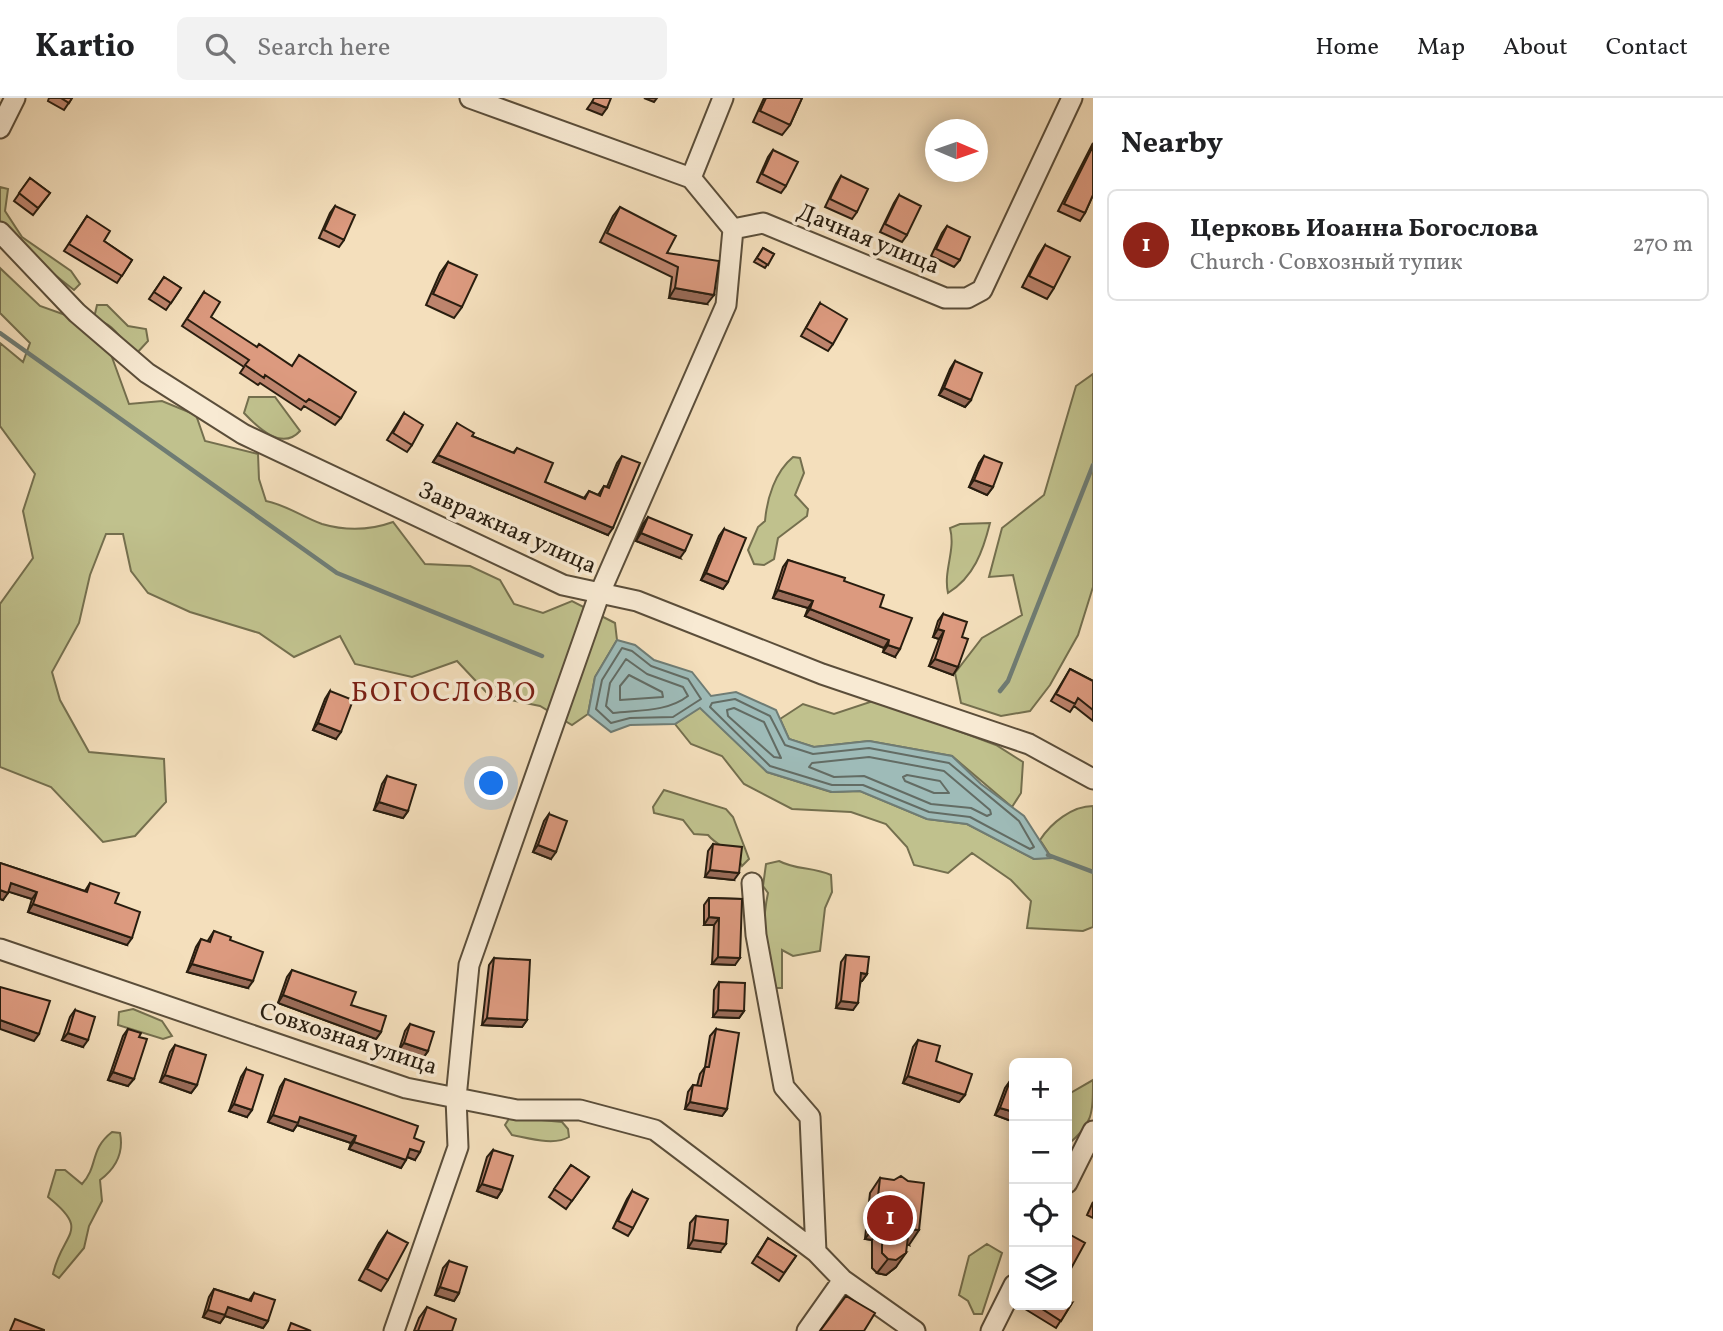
<!DOCTYPE html>
<html lang="en">
<head>
<meta charset="utf-8">
<style>
  :root { --surface:#fff; --page:#f2f2f2; --text:#202124; --muted:#757577; --line:#e0e0e0; --accent:#8f2418 }
  body { margin:0; font-family:Vollkorn,serif; background:var(--page); color:var(--text) }
  .controls { position:absolute; right:21px; bottom:21px; display:grid; overflow:hidden; border-radius:10px; box-shadow:0 4px 18px #0003 }
  .controls button { width:63px; height:63px; display:grid; place-items:center; padding:0; border:0; border-bottom:2px solid var(--line); background:var(--surface); color:var(--text); font:35px sans-serif }
  .compass { position:absolute; left:925px; top:21px; width:63px; height:63px; border-radius:50%; background:var(--surface); box-shadow:0 4px 18px #0003; rotate:92deg }
  .you { position:absolute; left:492px; top:686px; width:24px; height:24px; margin:-18px; border:5px solid #fff; border-radius:50%; background:#1a73e8; box-shadow:0 0 0 10px #1a73e833 }
  .badge { display:grid; place-items:center; width:46px; height:46px; border-radius:50%; background:var(--accent); color:#fff; font-size:23px; font-weight:700 }
  .pin { position:absolute; translate:-50% -50%; border:4px solid #fff; box-shadow:0 2px 7px #0006 }
  .list { margin:0; padding:0; list-style:none }
  h2 { display:flex; justify-content:space-between; align-items:center; height:91px; margin:0; padding:0 28px; font-size:30px }
  h2 small { font-size:23px; font-weight:400; color:var(--muted) }
  .list li { display:grid; grid-template-columns:46px 1fr auto; gap:21px; align-items:center; box-sizing:border-box; height:112px; margin:0 14px 14px; padding:0 14px; border:2px solid var(--line); border-radius:10px }
  .list b { display:block; font-size:26px; white-space:nowrap }
  .list p { margin:0; font-size:23px; white-space:nowrap; color:var(--muted) }
  .list em { font-size:23px; font-style:normal; color:var(--muted) }
  .icon { flex:none; width:38px; height:38px; fill:none; stroke:currentColor; stroke-width:2; stroke-linecap:round; stroke-linejoin:round }
  .map { position:relative; flex:none; width:1093px; height:1233px; overflow:hidden }
  header { display:flex; align-items:center; gap:42px; box-sizing:border-box; height:98px; padding:0 35px; background:var(--surface); border-bottom:2px solid var(--line) }
  header strong { font-size:33px }
  nav { display:flex; gap:38px; margin-inline-start:auto; font-size:24px }
  .search { width:490px; height:63px; background:var(--page); display:flex; align-items:center; gap:18px; box-sizing:border-box; padding:0 24px; border-radius:10px; color:var(--muted); font-size:26px }
  main { display:flex }
  aside { flex:1; background:var(--surface) }
  .map>svg:first-child { display:block }
</style>
</head>
<body>
<header>
<strong>Kartio</strong>
<div class="search"><svg class="icon" aria-label="search" viewBox="0 0 24 24"><circle cx="10" cy="10" r="6"/><path d="M15 15l6 6"/></svg>Search here</div>
<nav><a>Home</a><a>Map</a><a>About</a><a>Contact</a></nav>
</header>
<main>
<div class="map">
<svg width="1093" height="1233" viewBox="0 0 1093 1233">
  <rect width="100%" height="100%" fill="#f4dfbc"/>
  <filter id="stains"><feTurbulence type="fractalNoise" baseFrequency=".00286" numOctaves="4"/><feColorMatrix values="0 0 0 0 .2 0 0 0 0 .09 0 0 0 0 .02 0 0 0 .5 -.17"/></filter>
  <radialGradient id="worn" r=".72"><stop offset=".6" stop-color="#630" stop-opacity="0"/><stop offset="1" stop-color="#630" stop-opacity=".3"/></radialGradient>
  <path fill="#c0c18d" stroke="#746f4e" stroke-width="2" d="M0,89L8,91L5,113L22,139L71,173L80,186L74,192L22,151L0,123Z
    M0,170L40,208L71,219L109,251L129,306L162,303L196,317L205,343L258,356L259,381L266,403C289,408 302,419 322,426C346,433 371,432 393,424L425,466L470,468L500,482L514,506L543,515L572,503L615,525L617,542L595,579L588,616L572,627L540,608L490,598L457,563L412,579L355,566L340,538L294,559L259,535L190,514L148,495L131,473L123,436H106L90,477L79,525L52,574L60,602L89,654L164,661L166,704L135,738L103,744L51,689L0,669V506L33,460L23,413L35,376L0,328V245L23,264L30,245L0,215Z
    M97,207H107L128,228L146,231L148,243L136,256C116,239 120,230 94,220Z
    M1093,276V489L1078,537L1050,587L1030,613L1001,618L961,605L955,575L982,540L1022,517L1013,477L989,479L1002,430L1044,397L1076,288Z
    M249,299H275L300,333C282,353 258,330 244,315Z
    M793,359L800,360L804,375L795,397L808,411L807,418L778,440L774,461L764,467L754,466L748,452L758,429L765,423C767,400 775,374 793,359Z
    M990,425C983,453 974,479 948,495C943,472 956,453 950,430L960,426Z
    M876,602L996,647L1023,664L1021,695L1012,709L952,658L869,643L814,649L789,641L780,621L803,606L834,616Z
    M700,609L767,674L831,694L860,693L927,721L967,726L1034,761L1051,759L1040,742C1051,725 1072,708 1093,708V829L1083,833L1027,830L1031,803L1011,782L972,755L948,775L914,767L907,749L886,726L851,714L792,711L744,686L722,658L691,646L675,626Z
    M664,692L726,711L733,719L749,761L742,768C735,752 719,750 708,737L694,736L683,722L654,715L653,709Z
    M779,763C796,772 813,769 831,777L832,794L825,810L820,853L793,858L782,852V890H771C764,859 761,827 768,795L763,788L766,766Z
    M133,911L162,923L172,938L163,941L118,927L119,914Z
    M1093,982C1093,1015 1093,1027 1067,1047V997Z
    M510,1019L562,1024L568,1031L569,1039C554,1048 528,1040 512,1037L505,1027Z
    M112,1034L120,1035C124,1055 116,1070 100,1082L102,1103L89,1128L84,1150L59,1180L53,1176C62,1134 92,1134 48,1099L56,1072H65L82,1086C99,1067 89,1052 112,1034Z
    M987,1146L1002,1155L982,1216H974L968,1203L959,1197L969,1158Z"/>
  <path fill="#9ebbb8" stroke="#6f7c74" stroke-width="2" d="M617,542L635,547L654,562L692,574L711,598L736,594L776,612L789,641L814,649L869,643L952,658L981,686L1024,718L1051,760L1034,761L967,726L927,721L860,693L832,694L767,674L700,610L675,626L630,627L611,634L588,616L595,579Z"/>
  <g fill="none" stroke-linecap="round" stroke-linejoin="round">
    <path stroke="#636c64" stroke-width="2" d="M622,550L632,553L651,568L688,581L701,601L673,619L630,620L611,625L596,611L602,582Z
      M626,561L647,576L683,589L688,598C667,614 639,612 613,615L606,608L610,585Z
      M629,577L662,594L663,599L620,602V588Z
      M735,601L770,618L785,647L813,656L869,650L949,665L1019,723L1034,749L1030,751L970,719L929,714L863,687H832L770,668L710,609L712,605Z
      M734,610L764,624L781,660L774,659L728,618L727,612Z
      M869,659L944,673L990,712L991,716L987,718L971,710L931,706L864,678L834,679L809,669L812,665Z
      M907,677L940,683L949,695H934L905,683L903,679Z"/>
    <path stroke="#6f7c74" stroke-width="4.5" d="M0,235L337,475L542,558
      M1000,593L1008,583L1093,367
      M1048,757L1093,774"/>
    <g stroke="#5b4e3a" stroke-width="23">
      <path id="minor" d="M470,0L691,80
        M0,30L15,0
        M691,80L723,0
        M733,131L763,125L945,200H967L982,192L1072,0
        M0,134L77,215L147,275L243,336L563,487L637,503L822,576L1029,646L1093,681
        M752,785L756,837L784,989L810,1019L816,1154
        M0,851L406,990L517,1012H580L655,1032L816,1154L843,1182L915,1233
        M1067,1085L1093,1033
        M394,1233L458,1049L456,1000L469,867L599,497L726,207L733,131L691,80
        M807,1233L843,1182
        M991,1233L1014,1187"/>
    </g>
    <use href="#minor" stroke="#f8ead3" stroke-width="19"/>
  </g>
  <path fill="#bd846d" stroke="#281d0f" stroke-width="2" d="M49,0H72L64,12L48,3Z
    M764,0H802L790,27L782,37L753,24Z
    M1093,45V97L1085,115L1080,123L1058,113Z
    M773,52L786,88L781,95L757,84L768,59Z
    M841,78L857,114L852,121L825,109L836,86Z
    M30,80L50,95L33,117L14,103Z
    M899,97L907,137L902,144L880,134L894,105Z
    M335,108L344,142L339,149L319,140L330,115Z
    M620,109L667,155L707,206L669,200L672,179L600,144L613,118Z
    M87,118L104,143L132,162L117,185L64,153Z
    M947,128L960,162L954,169L931,158L942,135Z
    M1045,147L1054,190L1047,201L1022,189L1038,158Z
    M763,150L774,156L765,170L754,164Z
    M448,164L462,209L454,220L426,207L440,175Z
    M164,179L181,190L166,212L149,201Z
    M204,194L211,219L341,320L335,327L304,308L301,312L260,285L258,287L240,275L244,269L182,228Z
    M820,205L833,246L828,253L801,238Z
    M955,263L971,302L965,309L939,297L950,271Z
    M404,315L412,347L407,354L387,342Z
    M457,325L472,338L513,355L517,350L545,384L584,400L589,393L598,397L604,388L607,389L617,365L622,358L608,437L433,364Z
    M984,358L993,389L987,397L969,389L979,365Z
    M648,419L680,460L636,443L643,426Z
    M724,431L728,484L723,491L701,482L719,438Z
    M788,462L844,483L880,509L895,559L883,554L884,550L805,518L808,510L773,500L783,469Z
    M943,516L953,577L929,568L939,541L933,539L938,523Z
    M1070,571L1093,583V623L1074,608L1070,614L1051,603Z
    M330,593L336,641L313,632L325,601Z
    M387,678L408,713L403,720L374,712L382,686Z
    M549,716L551,761L533,754L544,723Z
    M713,746L734,782L705,779L708,753Z
    M0,765L85,793L90,785L115,805L127,847L28,814L32,801L8,793L3,802L0,801Z
    M709,800L742,801L735,867L712,866L714,827H704V807Z
    M214,833L230,842L248,890L187,874L196,849L201,841L207,844Z
    M846,857L867,876L862,883H861L853,912L836,910L841,864Z
    M494,860L527,922L522,929L482,927L489,867Z
    M292,872L351,907L381,934L376,941L278,905L287,879Z
    M719,884L744,913L739,920L713,919L714,892Z
    M75,912L83,949L62,942L70,919Z
    M410,926L428,953L423,960L399,952L405,933Z
    M128,931L139,939L128,988L108,982L123,938Z
    M716,931L727,1011L722,1018L685,1011L688,994L693,987L697,988L700,976L705,969L710,938Z
    M918,942L965,997L959,1004L903,985L913,949Z
    M175,947L197,987L191,995L160,984L170,954Z
    M246,971L247,1019L229,1013L241,979Z
    M285,981L414,1040L415,1062L407,1059L401,1070L349,1051L351,1045L297,1027L293,1033L268,1024L280,989Z
    M1010,983L1014,1024L995,1017L1005,990Z
    M493,1052L502,1092L497,1100L477,1093L487,1059Z
    M571,1067L589,1079L566,1111L549,1099Z
    M880,1080L909,1147L907,1146L896,1169L886,1177L877,1175L872,1170V1142L865,1141L870,1095Z
    M632,1093L633,1130L628,1138L613,1130L627,1101Z
    M1093,1104V1120L1087,1117Z
    M696,1118L720,1154L688,1150L690,1125Z
    M387,1134L388,1182L381,1193L359,1182L379,1145Z
    M768,1140L796,1158L779,1183L752,1165Z
    M449,1163L459,1195L454,1203L435,1197L443,1170Z
    M214,1191L249,1202L254,1195L268,1223L263,1230L225,1218L220,1225L203,1219L209,1199Z
    M1072,1205L1056,1230L1025,1211L1027,1207H1067Z
    M427,1209L452,1233H414L419,1220Z"/>
  <path fill="#9a6c59" stroke="#281d0f" stroke-width="2" d="M644,0H657L654,4Z
    M592,4L607,10L602,17L587,11Z
    M675,190L714,197L707,206L669,200Z
    M944,290L971,302L965,309L939,297Z
    M438,357L613,430L608,437L433,364Z
    M974,382L993,389L987,397L969,389Z
    M641,435L685,453L680,460L636,443Z
    M706,475L728,484L723,491L701,482Z
    M778,492L813,503L808,510L773,500Z
    M810,511L889,542L884,550L805,518Z
    M938,531L944,533L939,541L933,539Z
    M888,547L900,551L895,559L883,554Z
    M935,561L958,569L953,577L929,568Z
    M318,625L341,634L336,641L313,632Z
    M379,704L408,713L403,720L374,712Z
    M538,747L556,754L551,761L533,754Z
    M710,772L739,775L734,782L705,779Z
    M11,785L37,794L32,801L6,793Z
    M0,792L8,795L3,802L0,801Z
    M33,806L132,840L127,847L28,814Z
    M709,819L719,820L714,827H704Z
    M718,859L740,860L735,867L712,866Z
    M192,866L253,883L248,890L187,874Z
    M861,875L867,876L862,883H856Z
    M283,897L381,934L376,941L278,905Z
    M841,903L858,905L853,912L836,910Z
    M718,912L744,913L739,920L713,919Z
    M487,920L527,922L522,929L482,927Z
    M0,922L39,936L34,943L0,931Z
    M68,935L88,942L83,949L62,942Z
    M404,945L428,953L423,960L399,952Z
    M113,974L134,981L128,988L108,982Z
    M165,977L197,987L191,995L160,984Z
    M908,978L965,997L959,1004L903,985Z
    M690,1004L727,1011L722,1018L685,1011Z
    M234,1006L252,1012L247,1019L229,1013Z
    M1000,1010L1014,1014V1024L995,1017Z
    M273,1017L300,1019L356,1038L351,1045L297,1027L293,1033L268,1024Z
    M354,1044L406,1062L401,1070L349,1051Z
    M410,1051L420,1054L415,1062L405,1058Z
    M482,1086L502,1092L497,1100L477,1093Z
    M875,1127L882,1128L872,1142L865,1141Z
    M909,1131L919,1132L909,1147L899,1146Z
    M693,1142L726,1146L720,1154L688,1150Z
    M906,1155L896,1169L886,1177L877,1175L888,1161Z
    M440,1189L459,1195L454,1203L435,1197Z
    M228,1209L268,1223L263,1230L225,1218L220,1225L203,1219L208,1212Z"/>
  <path fill="#dc9a7f" stroke="#281d0f" stroke-width="2" d="M61,0H72L69,5Z
    M594,0H611L607,10L592,4Z
    M766,0H802L790,27L760,13Z
    M1093,48V97L1085,115L1064,106Z
    M773,52L798,64L786,88L762,76Z
    M841,78L868,91L857,114L830,101Z
    M30,80L50,95L38,110L19,95Z
    M899,97L921,108L907,137L885,126Z
    M335,108L355,117L344,142L324,132Z
    M620,109L676,138L667,155L719,163L714,197L675,190L678,169L607,135Z
    M87,118L110,133L104,143L132,162L122,178L69,146Z
    M947,128L970,139L960,162L936,151Z
    M1045,147L1070,159L1054,190L1029,178Z
    M763,150L774,156L768,167L757,160Z
    M448,164L477,177L462,209L433,196Z
    M164,179L181,190L171,205L154,194Z
    M204,194L220,204L211,219L257,249L259,246L292,268L299,257L356,294L341,320L309,301L306,304L265,277L264,280L245,267L249,262L187,221Z
    M820,205L847,221L833,246L806,230Z
    M955,263L982,275L971,302L944,290Z
    M404,315L423,327L412,347L393,335Z
    M457,325L474,335L472,338L514,355L517,350L553,365L545,384L585,401L589,393L600,398L604,388L609,390L622,358L640,365L613,430L438,357Z
    M984,358L1002,365L993,389L974,382Z
    M648,419L692,437L685,453L641,435Z
    M724,431L746,440L728,484L706,475Z
    M788,462L845,480L844,483L884,497L880,509L912,520L900,551L888,547L889,542L810,511L813,503L778,492Z
    M943,516L967,524L962,539L968,541L958,569L935,561L944,533L938,531Z
    M1070,571L1093,583V612L1078,600L1075,606L1056,596Z
    M330,593L353,602L341,634L318,625Z
    M387,678L416,687L408,713L379,704Z
    M549,716L567,723L556,754L538,747Z
    M713,746L742,749L739,775L710,772Z
    M0,765L87,794L90,785L119,795L115,805L140,814L132,840L33,806L37,794L11,785L8,795L0,792Z
    M709,800L742,801L740,860L718,859L719,820L709,819Z
    M214,833L231,839L230,842L263,854L253,883L192,866L201,841L210,844Z
    M846,857L869,859L867,876L861,875L858,905L841,903Z
    M494,860L530,862L527,922L487,920Z
    M292,872L356,894L351,907L386,918L381,934L283,897Z
    M719,884L745,885L744,913L718,912Z
    M0,889L50,903L39,936L0,922Z
    M75,912L95,919L88,942L68,935Z
    M410,926L434,934L428,953L404,945Z
    M128,931L141,935L139,939L147,941L134,981L113,974Z
    M716,931L739,935L727,1011L690,1004L693,987L701,988L705,969H709Z
    M918,942L940,948L936,963L972,976L965,997L908,978Z
    M175,947L206,957L197,987L165,977Z
    M246,971L263,977L252,1012L234,1006Z
    M285,981L418,1028L414,1040L424,1044L420,1054L410,1051L406,1062L354,1044L356,1038L300,1019L298,1025L273,1017Z
    M1010,983L1014,985V1014L1000,1010Z
    M493,1052L513,1058L502,1092L482,1086Z
    M571,1067L589,1079L572,1103L554,1091Z
    M901,1078L908,1083L924,1085L919,1132L909,1131L906,1155L896,1162L888,1161L882,1155V1128L875,1127L880,1080L894,1082Z
    M632,1093L648,1101L633,1130L618,1123Z
    M696,1118L728,1122L726,1146L693,1142Z
    M387,1134L408,1145L388,1182L367,1171Z
    M1067,1135L1085,1145L1068,1176L1067,1175Z
    M768,1140L796,1158L784,1175L757,1158Z
    M449,1163L467,1169L459,1195L440,1189Z
    M214,1191L251,1203L254,1195L275,1202L268,1223L228,1209L225,1217L208,1212Z
    M846,1198L875,1215L864,1233H820Z
    M1067,1201L1072,1205L1061,1223L1036,1207H1067Z
    M427,1209L456,1221L452,1233H418Z
    M15,1221L44,1232V1233H10Z
    M291,1225L311,1233H288Z"/>
  <g text-anchor="middle" dominant-baseline="central" stroke-width="7" stroke-linejoin="round" paint-order="stroke">
    <g font-size="24" fill="#281d0f" stroke="#f8ead3">
      <text transform="translate(868 142) rotate(22)">Дачная улица</text>
      <text transform="translate(507 431) rotate(24)">Завражная улица</text>
      <text transform="translate(348 942) rotate(18)">Совхозная улица</text>
    </g>
    <g font-size="28" letter-spacing="2" fill="#7a1f14" stroke="#f8ead3">
      <text x="444" y="595">БОГОСЛОВО</text>
    </g>
  </g>
  <rect width="100%" height="100%" filter="url(#stains)"/>
  <rect width="100%" height="100%" fill="url(#worn)"/>
</svg>
<div class="controls">
<button>+</button>
<button>−</button>
<button><svg class="icon" aria-label="locate" viewBox="0 0 24 24"><circle cx="12" cy="12" r="6"/><path d="M12 2v4M12 18v4M2 12h4M18 12h4"/></svg></button>
<button><svg class="icon" aria-label="layers" viewBox="0 0 24 24"><path d="M12 4l9 5-9 5-9-5zM3 14l9 5 9-5"/></svg></button>
</div>
<svg class="compass" viewBox="-18 -18 36 36"><path d="M0-13l5 13h-10z" fill="#e53935"/><path d="M0 13l5-13h-10z" fill="#757577"/></svg>
<div class="you"></div>
<div class="pin badge" style="left:890px;top:1120px">1</div>
</div>
<aside>
<h2>Nearby<small></small></h2>
<ul class="list">
<li><span class="badge">1</span><div><b>Церковь Иоанна Богослова</b><p>Church · Совхозный тупик</p></div><em>270 m</em></li>
</ul>
</aside>
</main>
</body>
</html>
